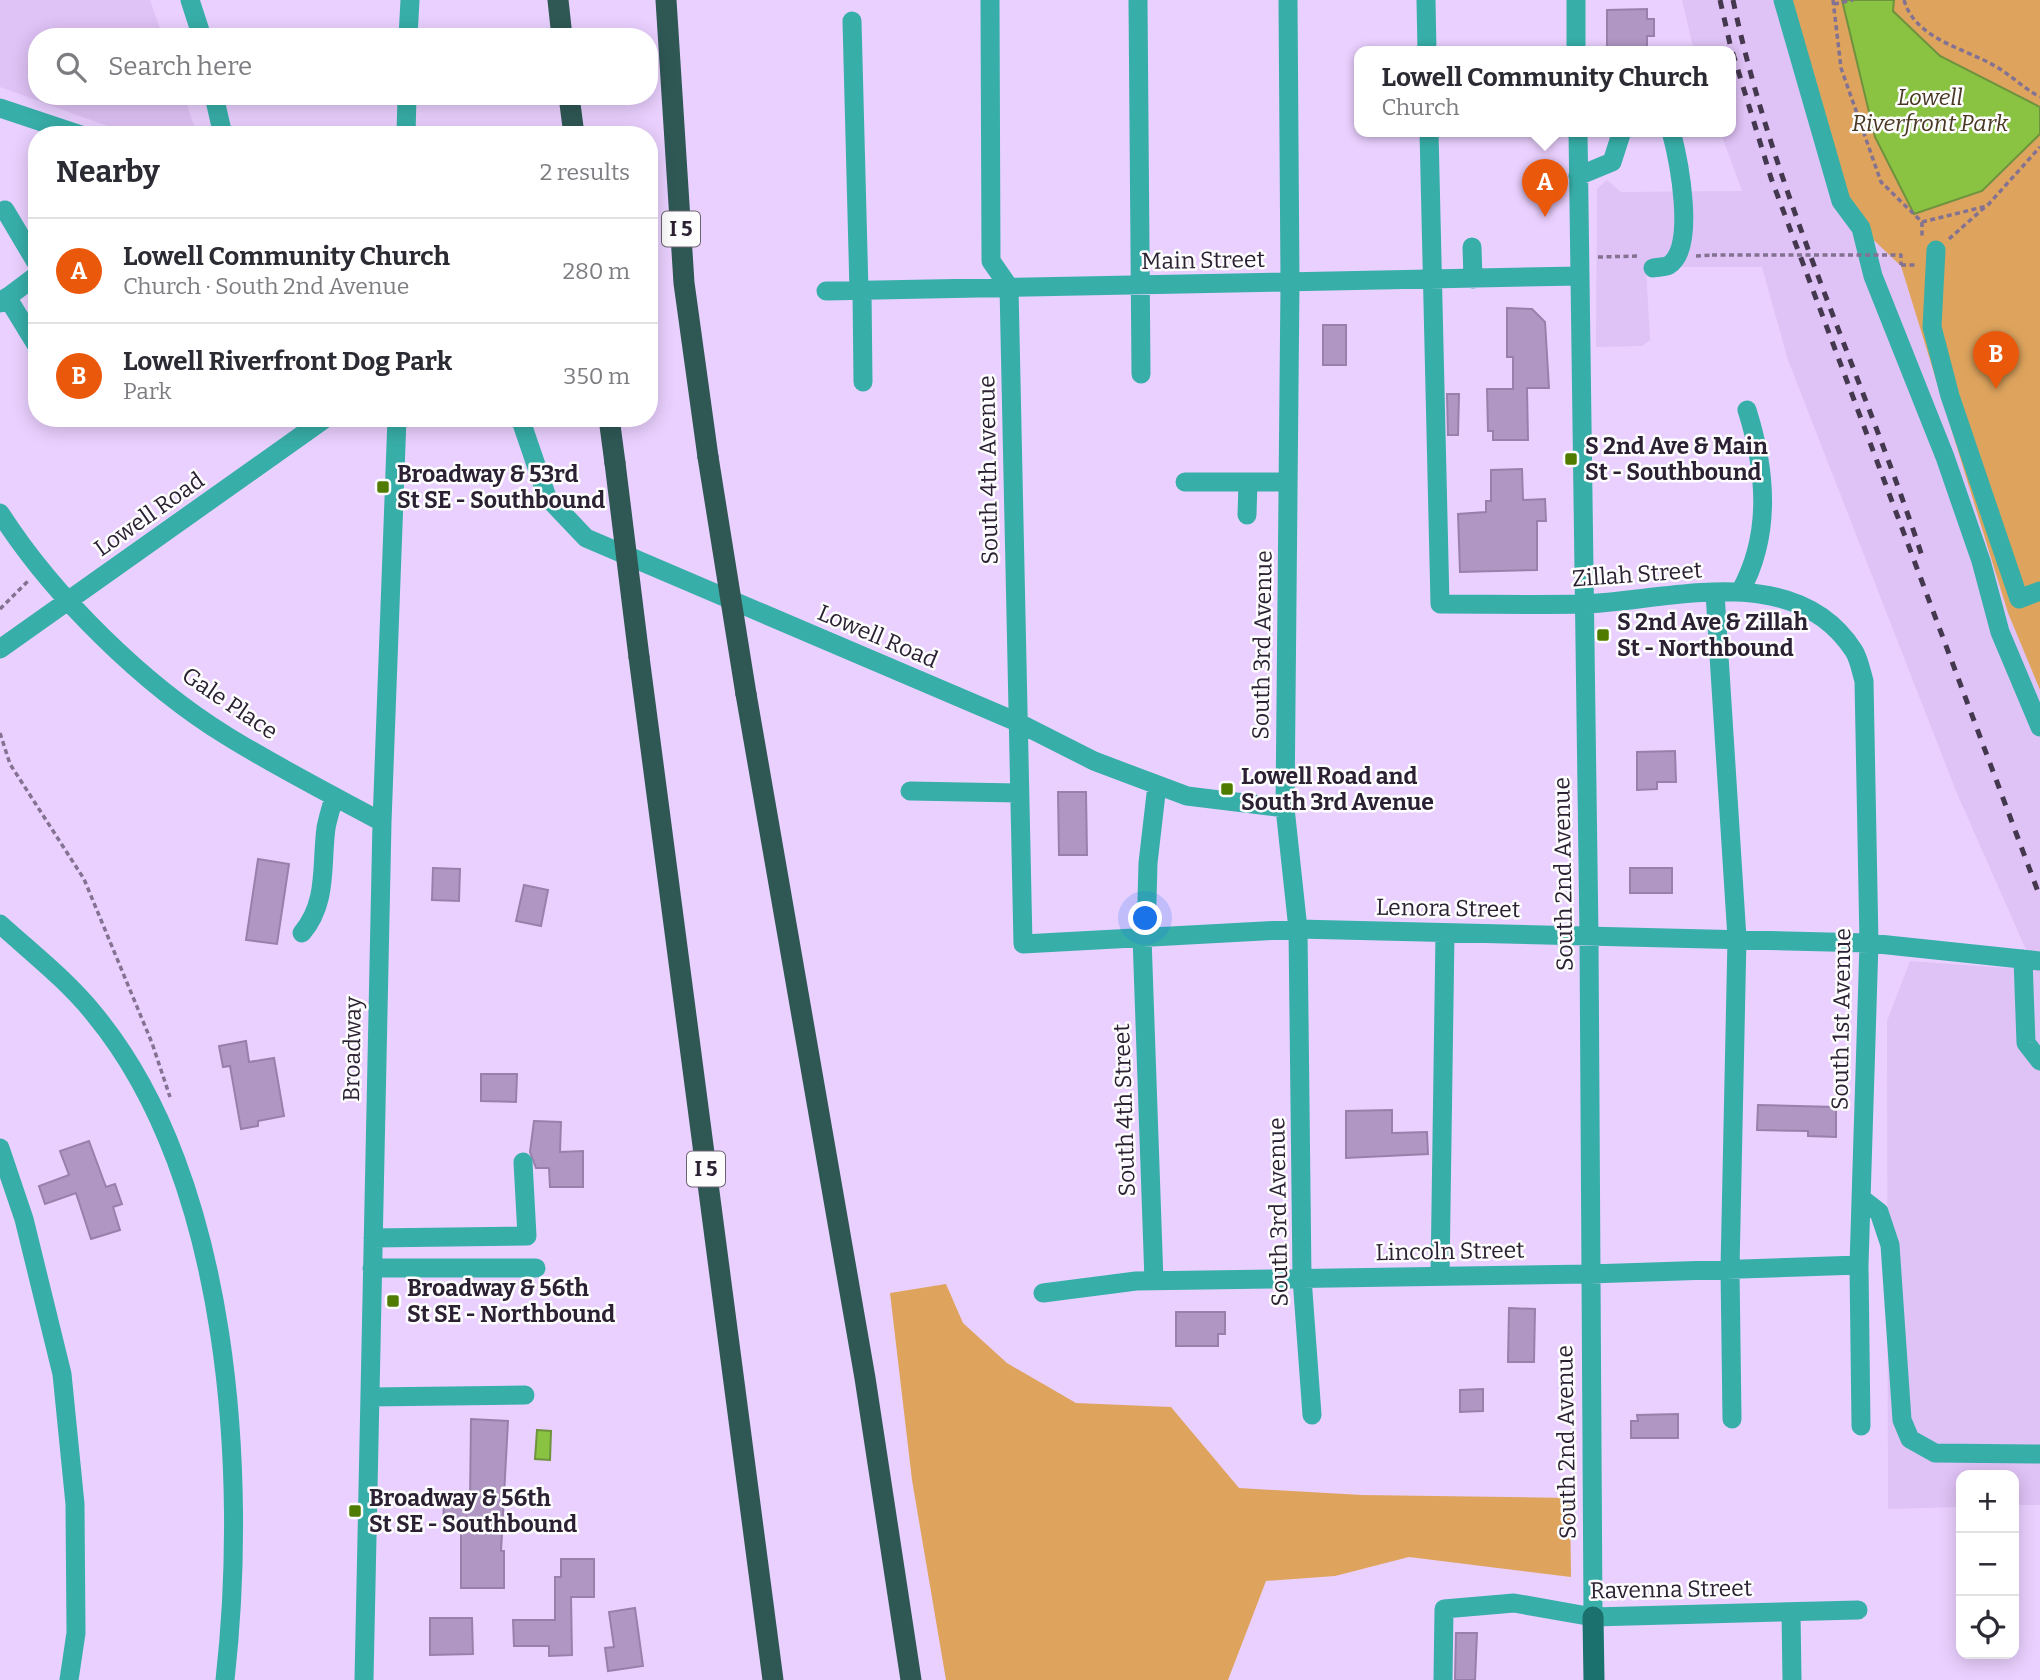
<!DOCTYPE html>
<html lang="en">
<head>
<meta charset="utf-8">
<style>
  :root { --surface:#fff; --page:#f7f7f7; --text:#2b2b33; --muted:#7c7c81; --line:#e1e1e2; --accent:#ea580c }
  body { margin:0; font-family:Bitter,serif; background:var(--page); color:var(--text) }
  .controls { position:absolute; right:21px; bottom:21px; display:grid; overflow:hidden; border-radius:14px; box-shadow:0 4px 18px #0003 }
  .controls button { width:63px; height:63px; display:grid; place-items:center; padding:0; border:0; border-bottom:2px solid var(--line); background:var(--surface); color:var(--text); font:35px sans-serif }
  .you { position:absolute; left:1146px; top:919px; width:24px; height:24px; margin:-18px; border:5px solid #fff; border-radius:50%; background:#1a73e8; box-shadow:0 0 0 10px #1a73e833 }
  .badge { display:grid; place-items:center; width:46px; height:46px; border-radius:50%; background:var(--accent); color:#fff; font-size:23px; font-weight:700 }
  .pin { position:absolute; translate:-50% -58px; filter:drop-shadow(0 2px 4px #0008) }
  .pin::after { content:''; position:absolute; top:37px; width:24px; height:21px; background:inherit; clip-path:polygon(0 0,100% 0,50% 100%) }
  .popup { position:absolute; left:1354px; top:46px; width:382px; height:91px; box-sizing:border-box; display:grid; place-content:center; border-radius:14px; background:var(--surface); filter:drop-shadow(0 2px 5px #0005); font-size:23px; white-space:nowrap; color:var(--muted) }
  .popup b { font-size:26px; color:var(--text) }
  .popup::after { content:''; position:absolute; left:50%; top:100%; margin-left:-14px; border:14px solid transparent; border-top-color:var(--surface) }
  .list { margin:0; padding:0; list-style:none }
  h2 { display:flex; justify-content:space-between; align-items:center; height:91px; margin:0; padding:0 28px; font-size:30px }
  h2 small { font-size:23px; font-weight:400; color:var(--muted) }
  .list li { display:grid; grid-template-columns:46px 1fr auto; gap:21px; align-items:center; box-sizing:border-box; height:105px; padding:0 28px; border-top:2px solid var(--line) }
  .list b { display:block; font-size:26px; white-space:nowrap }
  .list p { margin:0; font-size:23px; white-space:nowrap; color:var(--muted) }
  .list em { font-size:23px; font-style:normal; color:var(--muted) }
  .icon { flex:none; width:38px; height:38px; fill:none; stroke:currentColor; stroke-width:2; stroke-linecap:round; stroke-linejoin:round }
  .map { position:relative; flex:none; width:2040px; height:1680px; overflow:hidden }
  .search { position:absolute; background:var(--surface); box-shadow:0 4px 18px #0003; left:28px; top:28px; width:630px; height:77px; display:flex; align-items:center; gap:18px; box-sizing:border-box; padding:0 24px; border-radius:28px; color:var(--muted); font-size:26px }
  .panel { position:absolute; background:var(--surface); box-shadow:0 4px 18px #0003; left:28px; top:126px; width:630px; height:301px; border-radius:28px }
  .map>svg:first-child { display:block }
</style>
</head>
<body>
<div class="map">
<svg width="2040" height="1680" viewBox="0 0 2040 1680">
  <rect width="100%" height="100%" fill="#ead0ff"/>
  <path fill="#dfc2f6" d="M0,0H150L163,37H37V96H184L197,135H132L0,87Z
    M1682,0H1783L1861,228L1901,265L2008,613L2040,690V1505H2014V1475H1961V1507L1888,1509L1887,1021L1910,961L2035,970L1956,791L1788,360L1762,267H1646L1650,340L1642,346L1596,347L1597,189L1607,180L1621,192L1742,191L1720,131H1730V51H1694Z"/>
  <path fill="#dea45e" d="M1783,0H2040V690L2008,613L1901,266L1861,228L1841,201Z
    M946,1284L963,1323L1007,1363L1076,1403L1171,1407L1239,1488L1362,1495L1570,1498L1571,1577L1409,1557L1335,1576L1266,1581L1228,1680H946L912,1480L890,1293Z"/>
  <path fill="#8ac242" stroke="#6e923e" stroke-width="2" d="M1842,0H1894L1893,11L1940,56L2040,107V134L1982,191L1914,214L1875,137Z
    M537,1430L551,1431L550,1460L535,1459Z"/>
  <path fill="#b096c3" stroke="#9980ab" stroke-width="2" d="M1647,9V19H1654V36H1647V51H1607V10Z
    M1507,308L1532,309L1545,322L1549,388H1527L1528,440H1493V431H1488L1487,389H1513V357H1507Z
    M1323,325H1346V365H1323Z
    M1447,394H1459L1458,435H1448Z
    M1522,469L1523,500L1545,499L1546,521H1537V570L1460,572L1458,514L1486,512V501H1491V470Z
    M1675,751L1676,782H1657V789L1637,790V752Z
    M1058,792H1086L1087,855H1059Z
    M258,859L289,864L277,944L246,940Z
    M433,868L460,869L459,901L432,900Z
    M1630,868H1672V893H1630Z
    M524,885L548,890L541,926L516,921Z
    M246,1041L249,1062L274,1058L284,1116L258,1121V1126L241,1129L230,1066L223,1067L219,1046Z
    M481,1074H517L516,1102L481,1101Z
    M1758,1105L1836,1107V1137L1808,1136V1131L1757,1130Z
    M1392,1110V1133L1427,1132L1428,1154L1346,1158V1111Z
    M534,1121L561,1122L560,1152L583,1151V1187H550L549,1168H536L530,1152Z
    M89,1141L106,1187L115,1184L122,1204L113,1207L120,1230L91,1239L76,1193L45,1204L39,1186L69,1175L60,1151Z
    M1509,1308L1535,1309L1534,1362H1508Z
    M1176,1312H1225V1334H1218V1346H1176Z
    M1483,1389V1411L1460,1412V1390Z
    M1678,1414V1438H1631V1421H1638L1637,1415Z
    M471,1419L508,1421L501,1551H504V1588H461V1527H443L444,1502L470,1503Z
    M561,1559H594V1597H571L572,1655L549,1656V1646H514L513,1620H555V1577H561Z
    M635,1608L643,1666L608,1671L605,1648L614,1647L609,1612Z
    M430,1618H472L473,1654L430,1655Z
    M1456,1633H1477L1475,1680H1455Z"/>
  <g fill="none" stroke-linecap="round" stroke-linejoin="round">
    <path stroke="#837291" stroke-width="3.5" stroke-dasharray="5 3.5" stroke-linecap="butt" d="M1833,0L1841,68L1881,182L1922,222V239
      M1904,0C1915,39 1964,48 1995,66C2011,75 2023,88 2040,97
      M1834,4L1853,0
      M1922,222L1987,206L2040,147
      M1949,239L1985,207
      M1696,256L1712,255
      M1598,257L1640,256
      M1901,265H1916
      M0,609L28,581
      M0,733L10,764L84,879L152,1043L170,1097"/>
    <path stroke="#38aea8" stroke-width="19" d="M190,0L202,37
      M990,0L991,261L1009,287L1023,944L1298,929L1869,943L2040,961
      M1138,0L1141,374
      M1288,0L1290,283L1285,808L1298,929L1302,1278L1312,1415
      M1426,0L1427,51
      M1576,0V51
      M1783,0L1841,201L1861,228L1873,276L1945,457L1981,561L2000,632L2040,727
      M852,21L859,291
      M408,37L410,0
      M214,96L223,135
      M0,108L81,135
      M1429,131L1440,604C1488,604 1537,605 1585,604C1672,600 1796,560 1854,651C1859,659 1861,671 1864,681L1869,943L1859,1265L1861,1426
      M1578,131L1589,936L1593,1617
      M406,135L407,96
      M1578,176L1612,162L1622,131
      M5,210L37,264
      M1472,247L1473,279
      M1936,250L1932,327L1950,396L2019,599L2040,591
      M1653,268C1658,267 1666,267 1669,265C1697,248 1678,157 1671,131
      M826,291L1580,276
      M862,291L863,382
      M7,297L37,346
      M0,303L37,275
      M520,418L547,497L586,538L1017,722L1094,761L1187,796L1285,808
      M1185,482H1288
      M0,513C53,596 144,685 227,736C277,767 330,794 382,822
      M1247,515L1248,482
      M1741,590C1772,533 1766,470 1747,410
      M1715,593L1737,938L1730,1269L1732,1419
      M0,649L326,418
      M910,791L1019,793
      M0,924C32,953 68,981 95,1015C231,1180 248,1477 225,1680
      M302,933C328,902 321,866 326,828C328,817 332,806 334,796
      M1142,937L1154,1281
      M1146,937L1148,863L1157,785
      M2023,959L2026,1043L2040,1061
      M0,1148L24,1219L62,1374L75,1504L76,1633L69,1680
      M1861,1198L1879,1212L1890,1245L1902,1420L1910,1439L1935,1453L2040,1454
      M373,1238L527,1236L523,1162
      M372,1268H536
      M1440,1276L1445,933
      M1043,1293L1136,1281L1589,1274L1859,1265
      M370,1397L525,1395
      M1791,1612L1792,1680
      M364,1680L382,822L397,418
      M1443,1680L1444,1609L1514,1603L1593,1617L1858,1610"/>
    <path stroke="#1b716d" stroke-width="21" d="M1593,1617L1594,1680"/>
    <path stroke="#2f5855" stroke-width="21" d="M558,0L562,37
      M666,0L684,283L708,457
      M569,96L574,135
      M609,418L615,463
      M639,657L773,1680
      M746,694L865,1378L911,1680"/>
    <path stroke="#44384e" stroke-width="5" stroke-dasharray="9 9" stroke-linecap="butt" d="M1720,0L1730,44L1771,178L2040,897
      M1733,0C1773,191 1861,371 1922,556"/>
    <path stroke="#837291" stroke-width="3.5" stroke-dasharray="5 3.5" stroke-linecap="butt" d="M1712,255H1901V265"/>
    <path stroke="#2f5855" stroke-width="21" d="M708,457L746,694
      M615,463L639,657"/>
  </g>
  <g fill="#4f7b00" stroke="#fdfdfd" stroke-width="2.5">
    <rect x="1564" y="452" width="14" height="14" rx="3.5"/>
    <rect x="376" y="480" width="14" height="14" rx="3.5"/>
    <rect x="1596" y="628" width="14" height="14" rx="3.5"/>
    <rect x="1220" y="782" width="14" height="14" rx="3.5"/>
    <rect x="386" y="1294" width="14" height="14" rx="3.5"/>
    <rect x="348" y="1504" width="14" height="14" rx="3.5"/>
  </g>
  <g text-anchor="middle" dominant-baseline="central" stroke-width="5" stroke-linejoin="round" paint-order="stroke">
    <g fill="#fdfdfd" stroke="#6a6370" stroke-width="2">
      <rect x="662" y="211.5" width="38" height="35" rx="5"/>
      <rect x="687" y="1151.5" width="38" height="35" rx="5"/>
    </g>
    <g font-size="21" font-weight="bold" fill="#2b2133">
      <text x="681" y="229">I 5</text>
      <text x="706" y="1169">I 5</text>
    </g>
    <g font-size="23" font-style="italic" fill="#493824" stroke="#fdfdfd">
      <text x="1930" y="97">Lowell<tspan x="1930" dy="26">Riverfront Park</tspan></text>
    </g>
    <g font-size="23" fill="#2b2133" stroke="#fdfdfd">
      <text transform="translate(1203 260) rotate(-1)">Main Street</text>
      <text transform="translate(988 470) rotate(-91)">South 4th Avenue</text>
      <text transform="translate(149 514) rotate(-35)">Lowell Road</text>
      <text transform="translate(1637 574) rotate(-4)">Zillah Street</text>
      <text transform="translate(878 636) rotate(23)">Lowell Road</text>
      <text transform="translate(1262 645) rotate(-89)">South 3rd Avenue</text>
      <text transform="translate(230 703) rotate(34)">Gale Place</text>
      <text transform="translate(1563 874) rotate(-91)">South 2nd Avenue</text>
      <text transform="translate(1448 908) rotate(1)">Lenora Street</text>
      <text transform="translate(1841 1019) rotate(-89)">South 1st Avenue</text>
      <text transform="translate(352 1049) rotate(-89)">Broadway</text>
      <text transform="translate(1124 1110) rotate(-92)">South 4th Street</text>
      <text transform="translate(1278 1212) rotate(-91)">South 3rd Avenue</text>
      <text transform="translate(1450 1251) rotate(-1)">Lincoln Street</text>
      <text transform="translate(1566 1442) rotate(-91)">South 2nd Avenue</text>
      <text transform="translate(1671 1589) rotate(-1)">Ravenna Street</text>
    </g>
    <g font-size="23" font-weight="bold" fill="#2b2133" stroke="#fdfdfd" text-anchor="start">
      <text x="1585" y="446">S 2nd Ave &amp; Main<tspan x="1585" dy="26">St - Southbound</tspan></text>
      <text x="397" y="474">Broadway &amp; 53rd<tspan x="397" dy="26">St SE - Southbound</tspan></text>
      <text x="1617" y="622">S 2nd Ave &amp; Zillah<tspan x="1617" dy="26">St - Northbound</tspan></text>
      <text x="1241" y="776">Lowell Road and<tspan x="1241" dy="26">South 3rd Avenue</tspan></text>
      <text x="407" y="1288">Broadway &amp; 56th<tspan x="407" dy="26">St SE - Northbound</tspan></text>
      <text x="369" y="1498">Broadway &amp; 56th<tspan x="369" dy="26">St SE - Southbound</tspan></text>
    </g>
  </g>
</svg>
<div class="controls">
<button>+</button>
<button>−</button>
<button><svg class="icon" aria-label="locate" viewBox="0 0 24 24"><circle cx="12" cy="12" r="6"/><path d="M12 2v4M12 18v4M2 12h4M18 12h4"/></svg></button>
</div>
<div class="you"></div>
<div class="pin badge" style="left:1545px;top:217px">A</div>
<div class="popup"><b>Lowell Community Church</b>Church</div>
<div class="pin badge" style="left:1996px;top:389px">B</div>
<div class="search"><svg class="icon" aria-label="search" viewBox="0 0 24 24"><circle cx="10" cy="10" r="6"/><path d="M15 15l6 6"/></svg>Search here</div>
<section class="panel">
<h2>Nearby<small>2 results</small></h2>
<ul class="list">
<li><span class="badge">A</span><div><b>Lowell Community Church</b><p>Church · South 2nd Avenue</p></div><em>280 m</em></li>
<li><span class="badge">B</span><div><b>Lowell Riverfront Dog Park</b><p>Park</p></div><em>350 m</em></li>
</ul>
</section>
</div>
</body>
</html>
